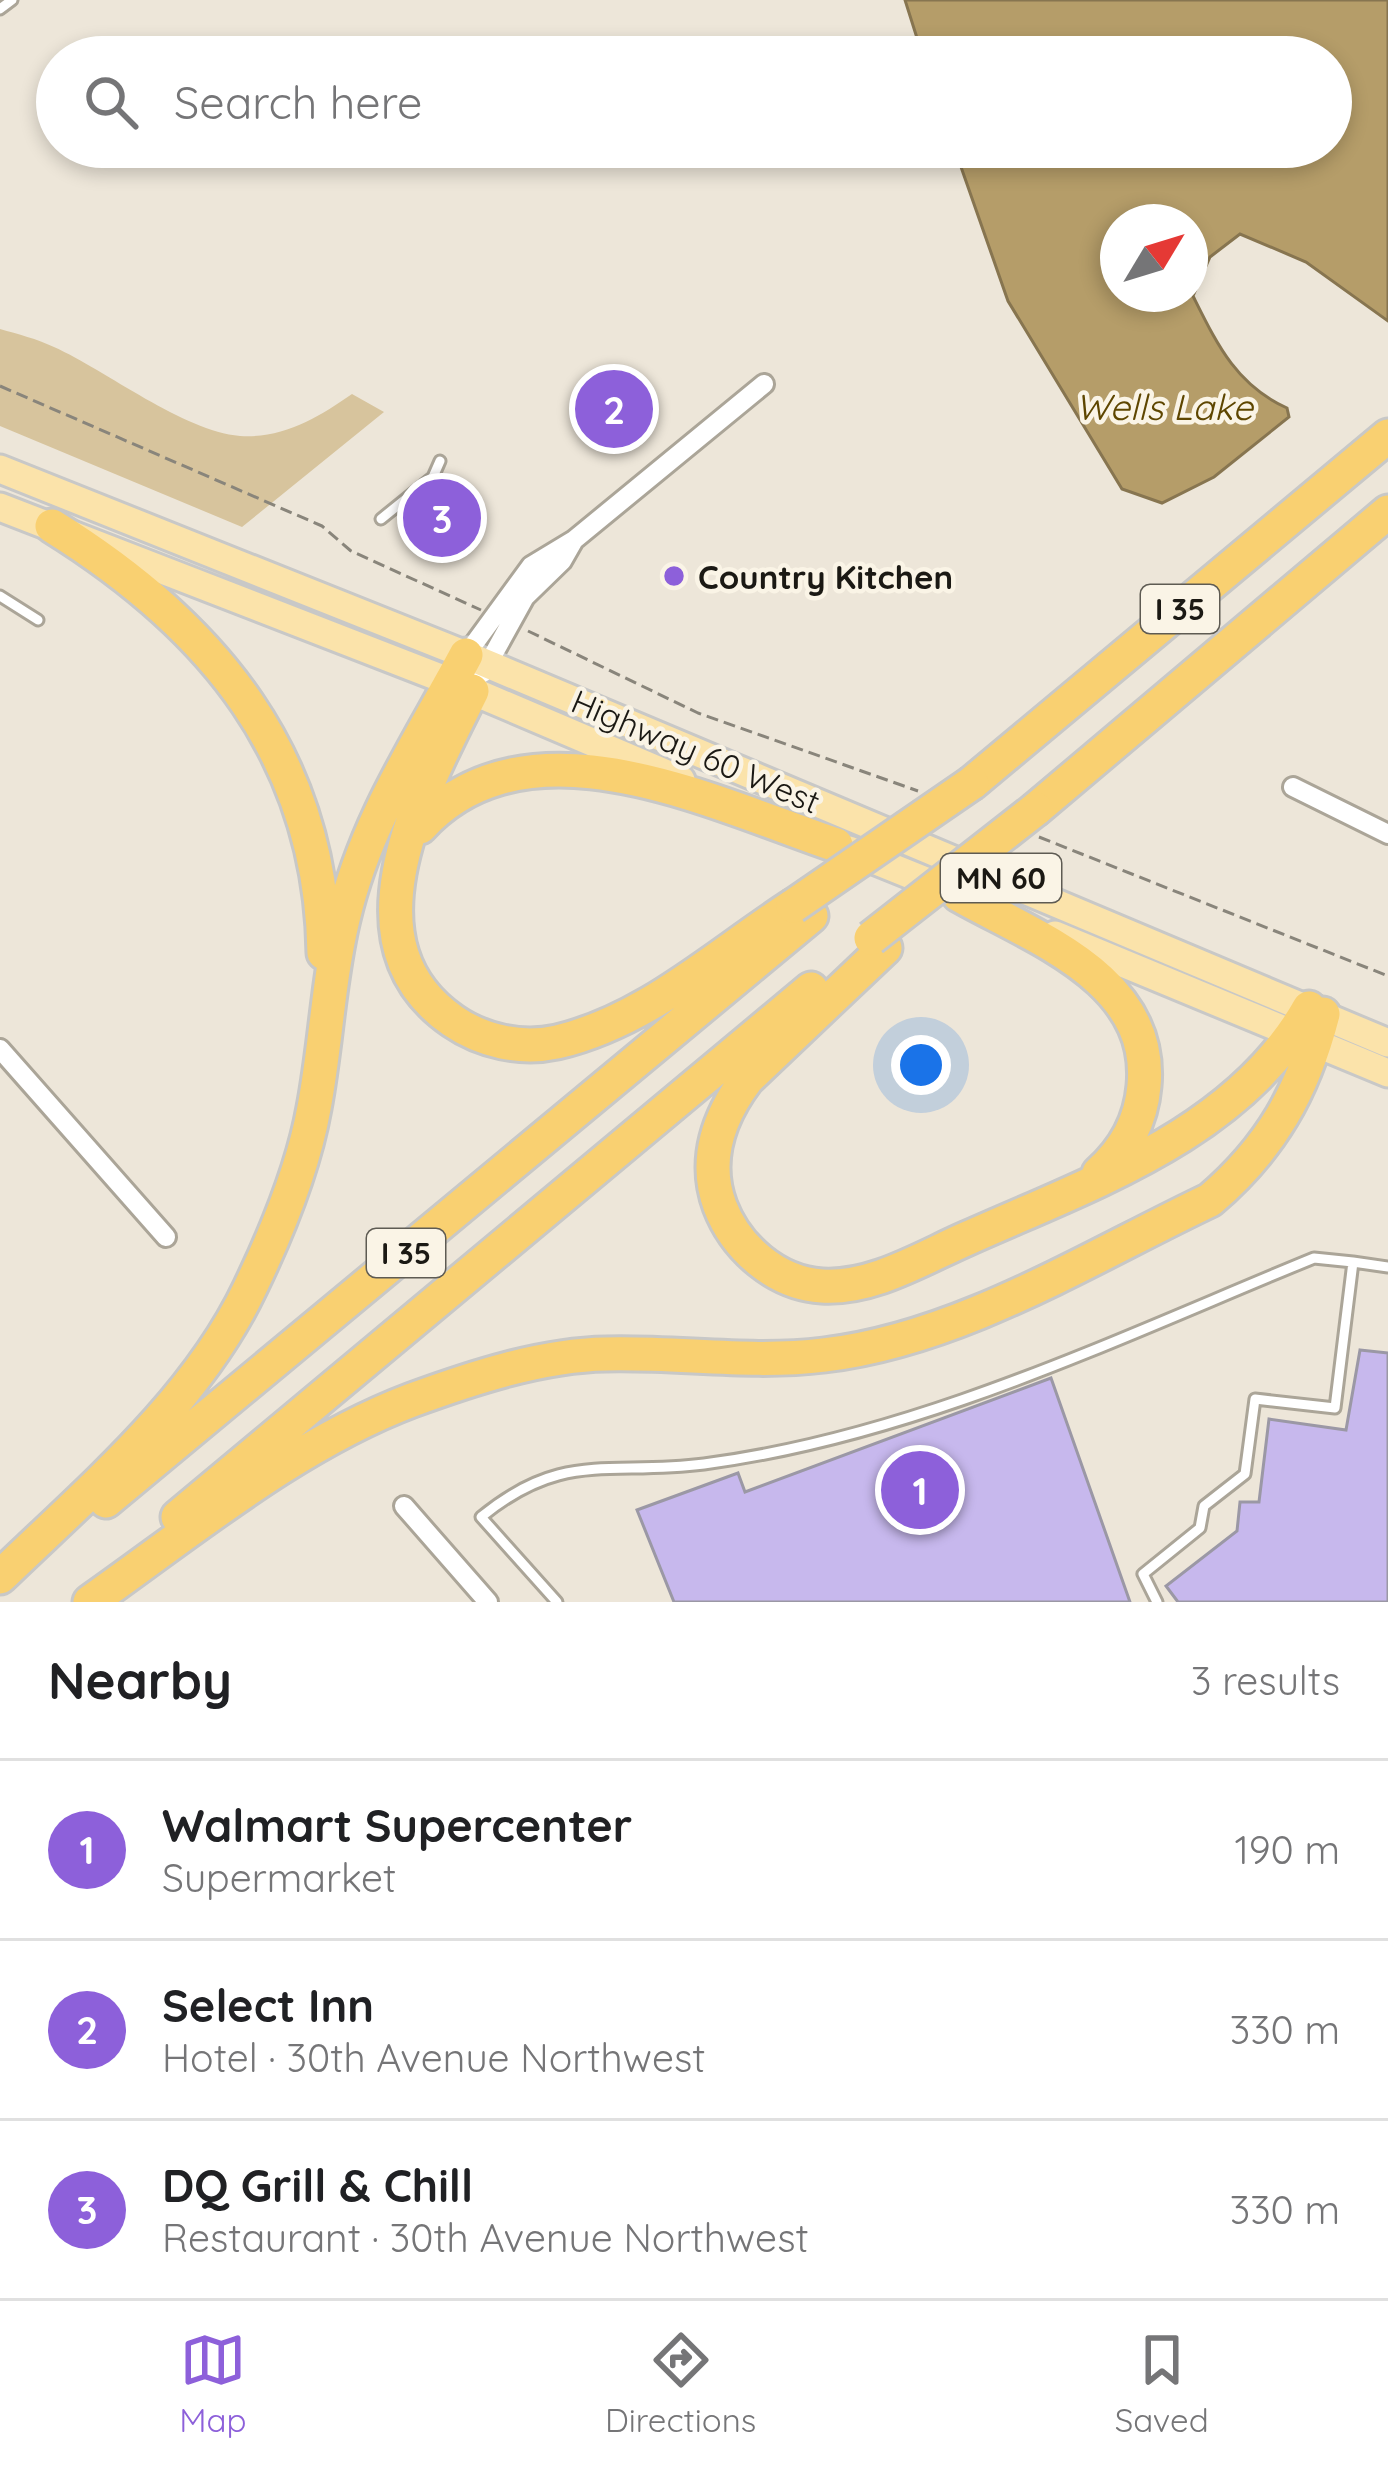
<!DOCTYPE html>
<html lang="en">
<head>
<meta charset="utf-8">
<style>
  :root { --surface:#fff; --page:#f2f2f2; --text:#202124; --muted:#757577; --line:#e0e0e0; --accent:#8d60da }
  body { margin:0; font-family:Quicksand,sans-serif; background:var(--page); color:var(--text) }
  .compass { position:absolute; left:1100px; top:204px; width:108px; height:108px; border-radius:50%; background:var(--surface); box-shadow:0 6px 18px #0003; rotate:52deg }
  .you { position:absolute; left:921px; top:1065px; width:42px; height:42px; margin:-30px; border:9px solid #fff; border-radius:50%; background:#1a73e8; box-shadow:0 0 0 18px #1a73e833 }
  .badge { display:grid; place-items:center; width:78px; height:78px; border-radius:50%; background:var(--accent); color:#fff; font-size:39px; font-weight:700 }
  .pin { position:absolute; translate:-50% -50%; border:6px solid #fff; box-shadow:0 3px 12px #0006 }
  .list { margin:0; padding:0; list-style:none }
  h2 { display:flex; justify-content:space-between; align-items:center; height:156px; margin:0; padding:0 48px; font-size:51px }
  h2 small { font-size:39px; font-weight:400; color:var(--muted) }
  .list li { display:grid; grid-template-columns:78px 1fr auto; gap:36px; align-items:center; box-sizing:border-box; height:180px; padding:0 48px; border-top:3px solid var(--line) }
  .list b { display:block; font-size:45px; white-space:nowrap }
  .list p { margin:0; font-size:39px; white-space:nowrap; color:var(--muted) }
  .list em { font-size:39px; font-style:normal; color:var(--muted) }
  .icon { flex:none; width:66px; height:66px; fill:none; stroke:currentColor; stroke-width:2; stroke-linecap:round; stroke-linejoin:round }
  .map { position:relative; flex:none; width:1388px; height:1602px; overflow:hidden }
  .search { position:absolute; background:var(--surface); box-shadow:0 6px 18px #0003; left:36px; right:36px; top:36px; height:132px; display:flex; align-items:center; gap:30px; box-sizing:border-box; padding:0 42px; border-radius:66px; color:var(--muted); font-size:45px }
  .sheet { height:696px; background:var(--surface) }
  nav { display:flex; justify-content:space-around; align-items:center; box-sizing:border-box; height:168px; border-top:3px solid var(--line); background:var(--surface); font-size:33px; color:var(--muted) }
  nav a { display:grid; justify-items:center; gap:6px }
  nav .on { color:var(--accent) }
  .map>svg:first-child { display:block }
</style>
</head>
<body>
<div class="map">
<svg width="1388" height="1602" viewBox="0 0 1388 1602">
  <rect width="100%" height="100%" fill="#ede6d9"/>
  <path fill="#d7c49d" d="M0,329C18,334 37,339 54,347C107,371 183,431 240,436C283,439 319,417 352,394L384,412L242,527L0,426Z"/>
  <path fill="#b59d69" stroke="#877550" stroke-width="3" fill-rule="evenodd" d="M905,0H1388V321L1306,262L1240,234L1210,257L1193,296C1217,344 1236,385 1287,408L1289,417L1214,477L1162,503L1122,489L1008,301L954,147H1331V57H923ZM1118,222H1190V294H1118Z"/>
  <path fill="#c7b8ed" stroke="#9b98a5" stroke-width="3" d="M440,486L468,530L470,540L458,549L453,543L449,546L416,506Z
    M1360,1350L1388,1353V1602H1178L1166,1586L1237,1531L1240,1502H1259L1269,1419L1346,1430Z
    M1051,1378L1130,1602H674L637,1510L738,1473L745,1492Z"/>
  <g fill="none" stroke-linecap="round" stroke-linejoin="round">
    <g stroke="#aba598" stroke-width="15">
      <path id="lane" d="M0,9L12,0
        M381,519L433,477L440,461
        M0,596L38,620
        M557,1602L481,1517C563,1450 608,1476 704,1464C917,1436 1116,1339 1314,1258L1353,1262
        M1157,1602L1143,1574L1200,1528L1204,1506L1245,1474L1255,1399L1335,1408L1353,1262L1388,1267"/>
    </g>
    <g stroke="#aba598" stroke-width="24">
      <path id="street" d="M466,655L531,566L574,540L764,384
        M483,673L525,597L562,561L574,540
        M1293,787L1388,834
        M0,1049L166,1237
        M404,1506L488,1602"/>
    </g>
    <g stroke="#c8c8c7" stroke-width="33">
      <path id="primary" d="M0,469L466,655L1388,1043
        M0,507L451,682L681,780
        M849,850L953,892
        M1055,935L1388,1073"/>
    </g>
    <g stroke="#c8c8c7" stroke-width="39">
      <path id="highway" d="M52,526C213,626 321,756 324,953
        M472,691C425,786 337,941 453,1021C482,1041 521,1050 557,1042C647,1021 717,955 793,906
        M972,783L1388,436
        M1036,809L1388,512
        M420,827C527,710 712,803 836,845
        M959,895C1035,938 1154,979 1144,1086C1141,1121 1125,1150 1099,1173
        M885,948L747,1079C719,1116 703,1160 720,1206C736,1248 776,1283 822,1286C873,1289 922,1258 968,1238C1091,1183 1239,1133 1309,1008
        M106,1501L811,916
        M178,1517L811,989
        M0,1577C89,1491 196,1402 250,1288C277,1232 303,1170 314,1108C326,1045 328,981 343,919C366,820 419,743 466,655
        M90,1602C191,1531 295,1444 412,1400C472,1378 542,1355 606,1354C679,1352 751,1364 824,1355C960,1339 1088,1258 1210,1200C1271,1148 1303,1091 1323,1014"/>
    </g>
    <path stroke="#89857b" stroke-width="3" stroke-dasharray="12 6" stroke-linecap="butt" d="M0,386L322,526L351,551L481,610
      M528,631L698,713L918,791
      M1039,837L1388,976"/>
    <use href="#lane" stroke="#fff" stroke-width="9"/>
    <use href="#street" stroke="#fff" stroke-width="18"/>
    <use href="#primary" stroke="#fbe3aa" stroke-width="27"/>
    <use href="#highway" stroke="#f9d071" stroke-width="33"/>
    <g stroke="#c8c8c7" stroke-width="39" stroke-linecap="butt">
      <path id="highway-bridge" d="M793,906L972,783
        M871,938L1036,809"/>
    </g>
    <use href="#highway-bridge" stroke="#f9d071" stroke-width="33"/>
  </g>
  <circle fill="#8d60da" stroke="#faf4e6" stroke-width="4.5" cx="674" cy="576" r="12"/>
  <g text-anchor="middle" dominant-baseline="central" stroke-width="9" stroke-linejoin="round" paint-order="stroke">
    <g fill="#faf4e6" stroke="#5e5b53" stroke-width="3">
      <rect x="1141" y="585" width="78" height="48" rx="9"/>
      <rect x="941" y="854" width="120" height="48" rx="9"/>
      <rect x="367" y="1229" width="78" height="48" rx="9"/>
    </g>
    <g font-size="30" font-weight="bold" fill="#1b1914">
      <text x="1180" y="609">I 35</text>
      <text x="1001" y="878">MN 60</text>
      <text x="406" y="1253">I 35</text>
    </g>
    <g font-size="33" font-weight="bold" fill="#1b1914" stroke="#faf4e6" text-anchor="start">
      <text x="698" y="576">Country Kitchen</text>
    </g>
    <g font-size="33" fill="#1b1914" stroke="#faf4e6">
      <text transform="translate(696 751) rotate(23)">Highway 60 West</text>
    </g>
    <g font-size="36" font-style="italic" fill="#5e4600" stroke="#faf4e6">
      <text x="1164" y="406">Wells Lake</text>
    </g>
  </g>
</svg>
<svg class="compass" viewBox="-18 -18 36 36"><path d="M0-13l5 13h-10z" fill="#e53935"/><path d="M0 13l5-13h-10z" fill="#757577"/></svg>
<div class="you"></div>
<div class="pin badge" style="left:920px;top:1490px">1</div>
<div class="pin badge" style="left:614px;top:409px">2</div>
<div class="pin badge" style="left:442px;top:518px">3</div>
<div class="search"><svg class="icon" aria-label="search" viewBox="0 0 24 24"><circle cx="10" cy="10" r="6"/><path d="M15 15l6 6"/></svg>Search here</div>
</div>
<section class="sheet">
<h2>Nearby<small>3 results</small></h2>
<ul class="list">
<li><span class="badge">1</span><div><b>Walmart Supercenter</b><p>Supermarket</p></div><em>190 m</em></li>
<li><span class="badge">2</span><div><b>Select Inn</b><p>Hotel · 30th Avenue Northwest</p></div><em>330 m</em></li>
<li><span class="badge">3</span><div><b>DQ Grill &amp; Chill</b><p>Restaurant · 30th Avenue Northwest</p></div><em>330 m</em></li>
</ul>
</section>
<nav>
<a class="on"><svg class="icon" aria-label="map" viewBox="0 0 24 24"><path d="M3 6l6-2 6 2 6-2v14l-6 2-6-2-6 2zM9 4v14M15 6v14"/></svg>Map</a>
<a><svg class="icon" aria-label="directions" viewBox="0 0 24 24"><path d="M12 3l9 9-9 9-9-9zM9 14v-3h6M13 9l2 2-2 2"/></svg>Directions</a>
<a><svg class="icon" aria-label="saved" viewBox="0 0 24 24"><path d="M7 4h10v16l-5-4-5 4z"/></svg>Saved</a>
</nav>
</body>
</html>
